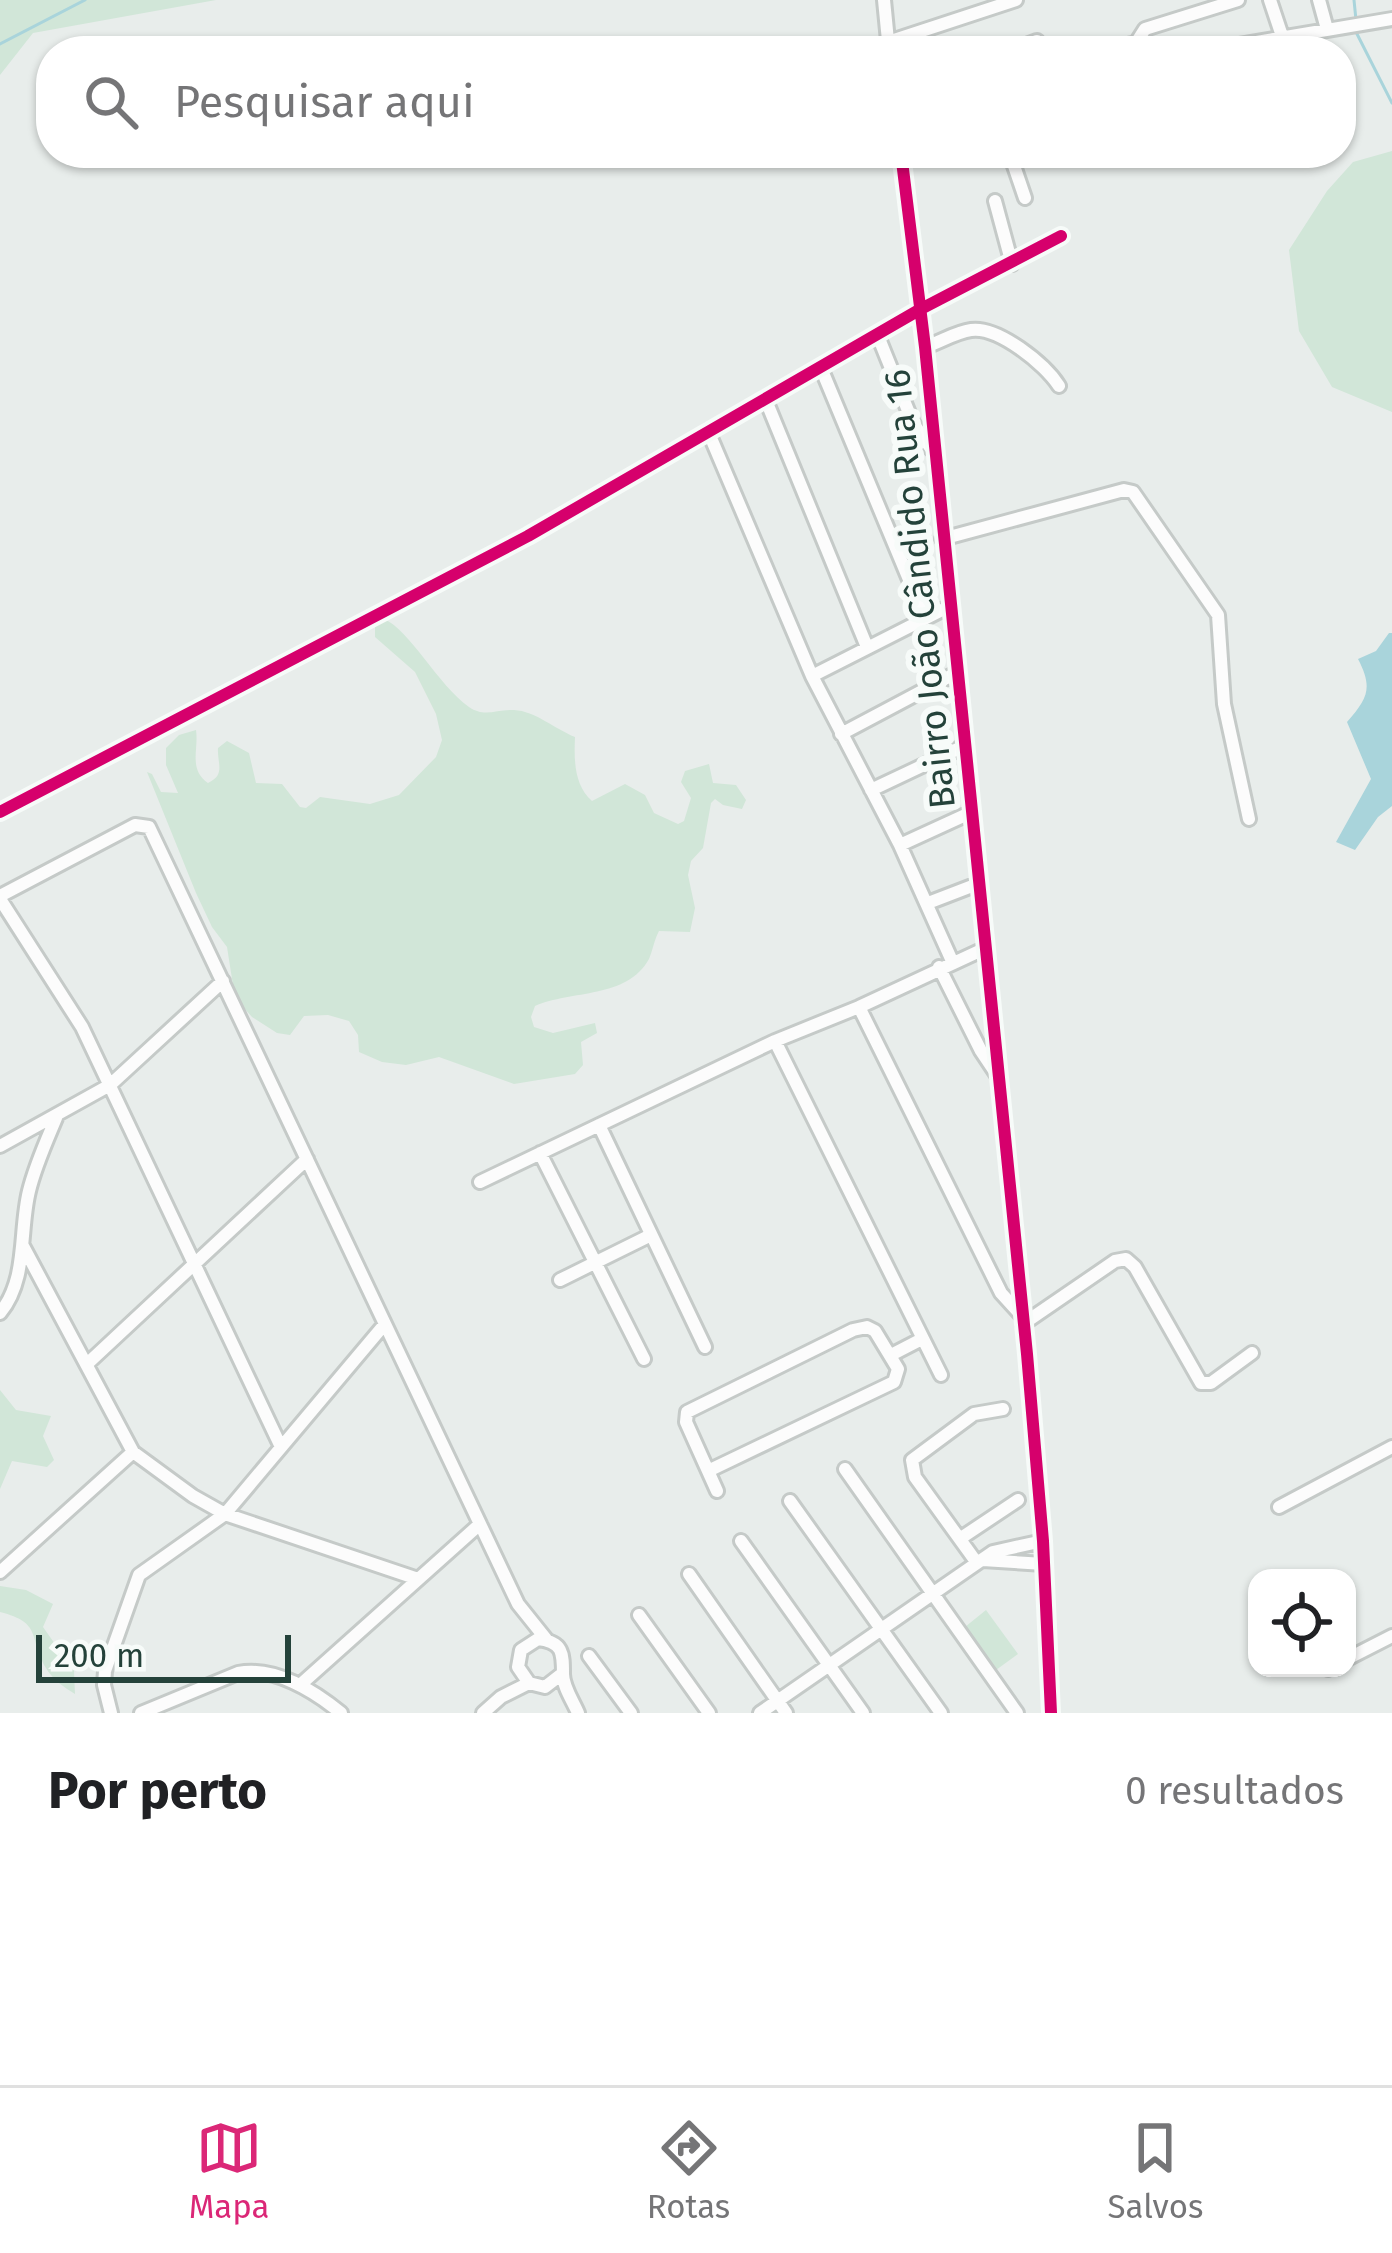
<!DOCTYPE html>
<html lang="pt">
<head>
<meta charset="utf-8">
<style>
  :root { --surface:#fff; --page:#f2f2f2; --text:#202124; --muted:#757577; --line:#e0e0e0; --accent:#db2777 }
  body { margin:0; font-family:"Fira Sans",sans-serif; background:var(--page); color:var(--text) }
  .controls { position:absolute; right:36px; bottom:36px; display:grid; overflow:hidden; border-radius:24px; box-shadow:0 3px 9px #0004 }
  .controls button { width:108px; height:108px; display:grid; place-items:center; padding:0; border:0; border-bottom:3px solid var(--line); background:var(--surface); color:var(--text); font:60px sans-serif }
  .scale { position:absolute; left:36px; bottom:30px; width:255px; box-sizing:border-box; padding-left:12px; border:6px solid #24423a; border-top:0; font-size:33px; line-height:42px; white-space:nowrap; color:#24423a; -webkit-text-stroke:9px #f7fbf9; paint-order:stroke }
  .list { margin:0; padding:0; list-style:none }
  h2 { display:flex; justify-content:space-between; align-items:center; height:156px; margin:0; padding:0 48px; font-size:51px }
  h2 small { font-size:39px; font-weight:400; color:var(--muted) }
  .icon { flex:none; width:66px; height:66px; fill:none; stroke:currentColor; stroke-width:2; stroke-linecap:round; stroke-linejoin:round }
  .map { position:relative; flex:none; width:1392px; height:1713px; overflow:hidden }
  .search { position:absolute; background:var(--surface); box-shadow:0 3px 9px #0004; left:36px; right:36px; top:36px; height:132px; display:flex; align-items:center; gap:30px; box-sizing:border-box; padding:0 42px; border-radius:48px; color:var(--muted); font-size:45px }
  .sheet { height:372px; background:var(--surface) }
  nav { display:flex; justify-content:space-around; align-items:center; box-sizing:border-box; height:168px; border-top:3px solid var(--line); background:var(--surface); font-size:33px; color:var(--muted) }
  nav a { display:grid; justify-items:center; gap:6px }
  nav .on { color:var(--accent) }
  .map>svg:first-child { display:block }
</style>
</head>
<body>
<div class="map">
<svg width="1392" height="1713" viewBox="0 0 1392 1713">
  <rect width="100%" height="100%" fill="#e8edeb"/>
  <path fill="#d1e6d8" d="M0,0H216L33,33L0,75Z
    M1392,151V412L1332,387L1299,331L1289,250L1327,191L1353,162Z
    M384,619C409,629 438,685 469,707C485,718 496,709 514,710C535,711 555,729 575,737C574,760 574,785 592,801L625,784L645,795L654,813L678,824L684,821L691,798L681,782L685,771L709,764L713,783L736,785L746,800L742,809L723,805L715,799L711,803L703,848L691,861L688,875L695,908L690,932L659,931C654,940 653,950 649,959C627,999 571,990 535,1006L531,1017L534,1027L553,1033L595,1023L597,1033L581,1042L583,1065L575,1074L514,1084L439,1057L406,1065L382,1062L359,1052L358,1035L349,1021L328,1015L304,1016L290,1035L277,1033L252,1017L235,998L227,947L212,927L196,893L147,772L152,774L161,792L178,793L166,765V748L179,735L196,730C199,749 188,769 208,783C226,775 217,763 218,748L227,741L249,753L256,783L282,784L300,807L306,808L320,797L370,804L399,795L436,757L442,740L436,714L415,672L375,637V626Z
    M0,1390L16,1410L51,1416L43,1436L54,1460L47,1467L12,1461L0,1489Z
    M0,1586L26,1590L53,1604L43,1627L74,1671L75,1694C65,1688 52,1679 46,1668C28,1637 43,1623 0,1612Z
    M986,1610L1018,1654L996,1670L965,1627Z"/>
  <path fill="#a9d4db" d="M1389,633H1392V806L1378,817L1355,850L1336,842L1371,779L1347,722C1368,698 1373,688 1358,659L1376,651Z"/>
  <g fill="none" stroke-linecap="round" stroke-linejoin="round">
    <path stroke="#a9d4db" stroke-width="3" d="M1354,0L1356,20
      M1355,30L1392,103
      M0,44L85,0"/>
    <g stroke="#c5cac8" stroke-width="18">
      <path id="minor" d="M884,0L889,51
        M1270,0L1282,36
        M1319,0L1327,29
        M888,42L1016,0
        M1010,51L1037,41
        M1098,51L1132,44
        M1131,51L1145,29L1238,0
        M1203,51L1392,19
        M901,153L925,347L1027,1354L1043,1541L1051,1713
        M988,153L1012,160L1025,198
        M995,201L1012,264
        M878,336L913,423L932,450
        M925,347C940,342 956,332 971,330C998,326 1045,364 1059,386
        M821,368L925,618
        M765,398L867,647
        M708,431L812,676L900,845L952,961
        M942,539L1124,490L1133,492L1218,615L1224,704L1249,819
        M812,676L948,607
        M841,734L956,673
        M871,790L964,746
        M0,812L528,536L919,310L1061,236
        M900,845L972,812
        M0,896L135,825L149,827L518,1604L546,1639
        M0,899L82,1027L281,1447
        M928,903L980,883
        M939,967L981,1051L997,1075
        M859,1007L1001,1293L1021,1315
        M775,1041L941,1375
        M599,1125L705,1347
        M0,1146L110,1085L223,981
        M540,1153L644,1359
        M480,1182L775,1041L859,1007L986,948
        M23,1246L133,1452L193,1496L225,1514L418,1579
        M560,1280L651,1235
        M0,1313C28,1279 19,1231 29,1191C35,1166 46,1142 56,1118
        M1023,1324L1115,1261L1126,1259L1135,1267L1201,1383H1211L1252,1353
        M891,1355L920,1340
        M87,1364L307,1159
        M845,1469L1017,1713
        M708,1471L894,1382L898,1369L875,1331L867,1327L853,1330L687,1412L686,1422L717,1491
        M790,1501L941,1713
        M1279,1507L1392,1447
        M961,1538L1018,1500
        M741,1541L863,1713
        M983,1560L1044,1564
        M977,1563L915,1477L912,1460L974,1414L1003,1409
        M0,1572L133,1452
        M689,1574L786,1713
        M639,1615L709,1713
        M589,1656L631,1713
        M1347,1659L1392,1636
        M1328,1669L1330,1668
        M563,1673L545,1687L529,1683L518,1667L521,1650L538,1639C563,1642 563,1653 563,1674C563,1687 573,1701 578,1713
        M300,1685L480,1524
        M111,1713L104,1685L105,1671L139,1575L225,1514L384,1325
        M141,1713L238,1673C274,1666 314,1691 341,1713
        M483,1713L501,1697L529,1683
        M760,1713L993,1552L1043,1541"/>
    </g>
    <use href="#minor" stroke="#fcfcfc" stroke-width="12"/>
    <g stroke="#f7fbf9" stroke-width="20">
      <path id="cycleway" d="M901,153L925,347L1027,1354L1043,1541L1051,1713
        M0,812L528,536L919,310L1061,236"/>
    </g>
    <use href="#cycleway" stroke="#d6006c" stroke-width="12"/>
  </g>
  <g text-anchor="middle" dominant-baseline="central" stroke-width="12" stroke-linejoin="round" paint-order="stroke">
    <g font-size="36" fill="#24423a" stroke="#f7fbf9">
      <text transform="translate(920 589) rotate(-96)">Bairro João Cândido Rua 16</text>
    </g>
  </g>
</svg>
<div class="controls">
<button><svg class="icon" aria-label="locate" viewBox="0 0 24 24"><circle cx="12" cy="12" r="6"/><path d="M12 2v4M12 18v4M2 12h4M18 12h4"/></svg></button>
</div>
<div class="scale">200 m</div>
<div class="search"><svg class="icon" aria-label="search" viewBox="0 0 24 24"><circle cx="10" cy="10" r="6"/><path d="M15 15l6 6"/></svg>Pesquisar aqui</div>
</div>
<section class="sheet">
<h2>Por perto<small>0 resultados</small></h2>
<ul class="list">
</ul>
</section>
<nav>
<a class="on"><svg class="icon" aria-label="map" viewBox="0 0 24 24"><path d="M3 6l6-2 6 2 6-2v14l-6 2-6-2-6 2zM9 4v14M15 6v14"/></svg>Mapa</a>
<a><svg class="icon" aria-label="directions" viewBox="0 0 24 24"><path d="M12 3l9 9-9 9-9-9zM9 14v-3h6M13 9l2 2-2 2"/></svg>Rotas</a>
<a><svg class="icon" aria-label="saved" viewBox="0 0 24 24"><path d="M7 4h10v16l-5-4-5 4z"/></svg>Salvos</a>
</nav>
</body>
</html>
